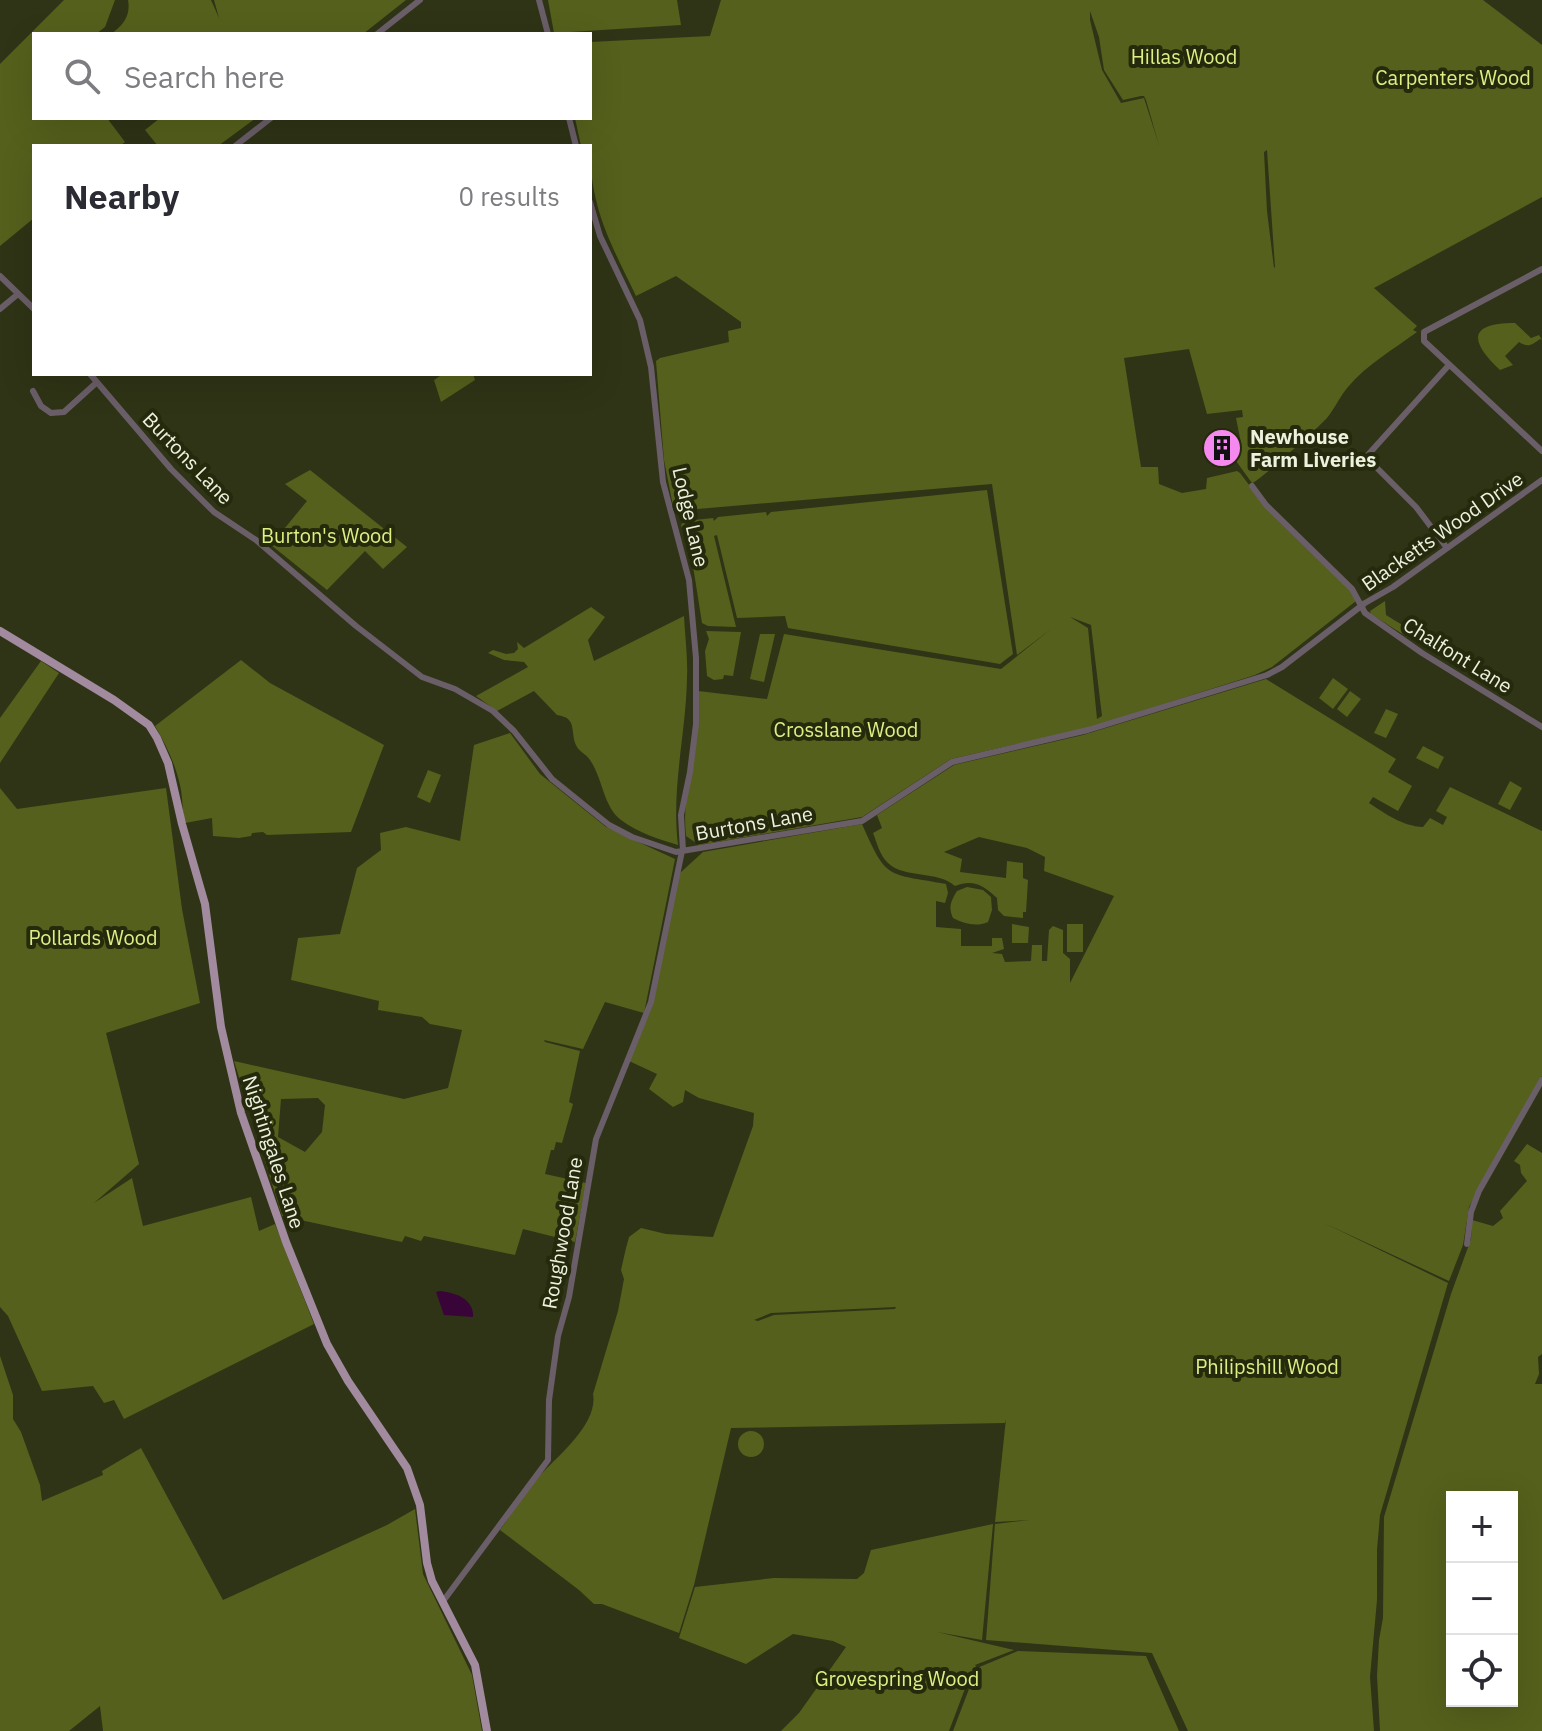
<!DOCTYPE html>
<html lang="en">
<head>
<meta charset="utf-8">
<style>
  :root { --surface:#fff; --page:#f2f2f3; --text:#2b2b33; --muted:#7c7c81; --line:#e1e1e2 }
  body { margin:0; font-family:"IBM Plex Sans",sans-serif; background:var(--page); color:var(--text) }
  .controls { position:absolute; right:24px; bottom:24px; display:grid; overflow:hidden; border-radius:0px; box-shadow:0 8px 32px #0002 }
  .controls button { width:72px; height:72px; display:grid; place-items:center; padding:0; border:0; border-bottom:2px solid var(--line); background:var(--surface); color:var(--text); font:40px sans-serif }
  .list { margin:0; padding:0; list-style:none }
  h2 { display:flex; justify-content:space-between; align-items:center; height:104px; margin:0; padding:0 32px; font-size:34px }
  h2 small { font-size:26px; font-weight:400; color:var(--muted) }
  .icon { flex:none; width:44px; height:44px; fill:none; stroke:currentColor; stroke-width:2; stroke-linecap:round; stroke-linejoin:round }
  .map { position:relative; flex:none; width:1542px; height:1731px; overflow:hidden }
  .search { position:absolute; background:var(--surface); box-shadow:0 8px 32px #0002; left:32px; top:32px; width:560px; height:88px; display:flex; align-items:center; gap:20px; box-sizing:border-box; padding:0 28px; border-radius:0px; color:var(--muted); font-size:30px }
  .panel { position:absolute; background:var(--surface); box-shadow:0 8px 32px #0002; left:32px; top:144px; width:560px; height:232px; border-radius:0px }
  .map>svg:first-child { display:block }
</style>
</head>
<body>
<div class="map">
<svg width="1542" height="1731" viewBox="0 0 1542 1731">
  <rect width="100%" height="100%" fill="#2f3416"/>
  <path fill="#55601c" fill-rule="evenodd" d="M64,0H115L105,27L96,34H34V118H107L125,142L120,146H34V218L0,246V64Z
    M128,0H211L219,18L214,0H406L363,34H111C123,25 131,16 128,0Z
    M548,0H677L681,25L554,33Z
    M721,0H1483L1542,45V197L1374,288L1417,326L1413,330L1417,332C1394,349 1366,365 1348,387C1340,396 1335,408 1327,418C1320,426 1259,481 1252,483L1236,461L1241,443L1236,418L1243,417L1242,410L1207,414L1189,349L1124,358L1141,467H1158L1159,484L1182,493L1206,489L1207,478L1237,471L1240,473L1265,506L1351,591L1356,601L1272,667L1255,675L1088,728L951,759L862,817L699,845L686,836C681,789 698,739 698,691L767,699L784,634L1001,669L1051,629L1017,655L992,484L674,511L664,460L656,361L660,358L729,342L728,331L741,328V322L676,276L636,296C610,242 590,208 590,146H581L575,118H590V42L710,36ZM1090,11L1099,37L1104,70L1123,100L1141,96H1144L1146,100L1159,145L1144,98L1121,103L1102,70L1090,20ZM1267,150L1275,267L1274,268L1267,211L1264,152ZM1070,617L1091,625L1102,716L1097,719L1088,628Z
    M160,118H256L218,146H158L145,130Z
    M1515,323L1531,338L1539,335L1542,340L1540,339C1532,345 1528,348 1519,342L1505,356L1513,365L1500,370C1470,342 1467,323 1515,323Z
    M443,374H473L475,380L441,402L434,380Z
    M310,470L407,547L383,569L365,551L327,590L271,545L307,501L285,484Z
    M987,490L1013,654L1000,664L788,628L785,616L737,618L717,535L714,536L736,627L708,626L702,623L693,566L681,525L685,521L713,518L714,521L718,517L766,512L767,516L771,512Z
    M1385,601L1386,615L1412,631L1407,637L1371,614L1370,611Z
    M591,607L605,617L588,640L594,661L684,616C685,637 688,658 687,678C686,734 671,788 678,845C659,839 638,833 621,820C603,806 603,779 590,760C587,755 580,752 577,747C569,733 579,718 557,715L534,691L497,711L476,696L528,667L524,662L504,660L488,653L493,650L506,654L514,653L518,649L517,642L524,648Z
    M706,631L741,632L733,676L724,675L723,679L714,680L707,676L705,651L709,639Z
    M760,634H775L764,682L750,679Z
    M241,660L270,683L384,745L351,832L267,835L263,832L252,833L251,836L239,838L213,836L212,818L185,823C182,811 183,798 180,785C175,763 166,745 155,726Z
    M41,661L59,673L0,763V718Z
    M1333,678L1348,689L1333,709L1319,698Z
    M1266,679L1396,759L1388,772L1412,786L1398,811L1373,797L1369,803C1386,814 1402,826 1423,827L1430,818L1443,825L1447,817L1436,811L1450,787L1542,831V1076L1469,1207L1463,1245L1449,1281L1324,1223L1448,1283L1380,1515L1377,1550V1600L1370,1677L1374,1731H1188L1152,1653L986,1640L995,1524L1030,1520L995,1522L1006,1419L1005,1423L731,1428L694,1585L679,1633L602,1604H594L579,1590L500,1530C515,1510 529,1485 547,1468C564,1451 598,1421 593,1394L618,1311L624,1279L621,1270L626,1248L629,1237L641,1228L666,1234L713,1237L753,1126L754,1113L699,1098L685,1090L683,1102L673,1107L649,1089L657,1074L629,1061L644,1026L680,873L703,852L862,824C887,881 887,873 946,884L948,893L945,903L936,901V927L961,929V946H992V938H1002L1004,949L992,953L1002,954L1005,962L1031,961L1032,945H1042V961H1047L1049,930L1053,926L1063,930V953L1070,959V983L1114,896L1044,871L1045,857L1027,848L979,837L944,852L962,859L960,872L1006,878L1007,861L1023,863V878L1028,880L1026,912H1023V918L1004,916L998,910L997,898C983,885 973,879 955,886C937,870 905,879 888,863C880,856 877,843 873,833L882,828L877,815L954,765L1083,735ZM896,1307L895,1309L774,1315L758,1321L754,1320L771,1313Z
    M1350,691L1361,699L1347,717L1337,709Z
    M1386,709L1398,714L1386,738L1374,733Z
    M510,733L540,774L606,827L675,859L644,1013L605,1002L583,1049L544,1040L545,1042L580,1051L569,1102L573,1104L562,1143L556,1142L554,1150H551L545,1174L586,1183L575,1242L523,1229L515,1255L424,1236L421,1241L405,1236L402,1242L282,1216L234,1061L404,1099L448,1088L462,1030L430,1024L422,1017L378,1010L379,1001L291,980L298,938L340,934L357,868L381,850L380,833L406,827L460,841L474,745ZM318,1098L325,1105L322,1132L305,1152L278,1137L281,1099Z
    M1423,746L1444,757L1438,769L1416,758Z
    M428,770L441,775L430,803L417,797Z
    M1510,781L1522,788L1510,810L1498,804Z
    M0,788L17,809L166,788L182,909L200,1003L106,1033L139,1164L94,1203L132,1178L143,1226L251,1197L259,1231L275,1224L314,1324L124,1419L114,1400L104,1403L93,1386L42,1391L8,1316L0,1307Z
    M967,887L983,890L991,897L992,910L988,922C976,927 965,924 953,918C948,907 951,901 957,891Z
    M1012,924L1029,927L1028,943H1012Z
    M1067,924H1083V952H1067Z
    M1527,1144L1542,1153V1354L1538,1357L1539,1374L1535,1384H1542V1731H1380L1377,1676L1379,1640L1383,1618L1384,1517L1451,1294L1471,1239L1472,1220L1493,1226L1503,1218L1500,1211L1527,1181L1521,1173L1520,1165L1514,1161ZM1452,1497H1512V1701H1452Z
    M0,1356L13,1395V1419L21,1432L40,1485L42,1501L103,1475L102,1471L141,1448L223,1600L387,1525L415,1509L423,1574L472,1675L482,1731H103L100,1706L69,1731H0Z
    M738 1444a13 13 0 1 1 26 0a13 13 0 1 1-26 0Z
    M993,1524L982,1640L937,1632L1014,1650L975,1665L977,1668L1018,1651L1146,1656L1179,1731H953L969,1689L966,1686L949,1731H781L799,1713L846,1647L833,1641L793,1634L746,1664L679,1638L695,1587L774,1578L857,1579L864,1573L871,1550Z"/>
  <path fill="#390438" d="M440,1291C456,1293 474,1299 473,1317L444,1315L436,1292Z"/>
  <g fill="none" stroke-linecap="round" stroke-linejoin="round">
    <path stroke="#6a5e69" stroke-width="6" d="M539,0L548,34
      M377,34L420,0
      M569,118L576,146
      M235,146L271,118
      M590,202L600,236L640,320L651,367L663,482L689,580L696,658V724L690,772L681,815L683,851
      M1542,269L1424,332V341L1542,451
      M0,276L34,309
      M0,309L18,294
      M90,374L171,469L214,512L256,540L356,626L422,677L455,689L493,711L514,731L552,779L609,825L632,837L676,852L862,821L952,762L1088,730L1267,675L1282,667L1365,603L1393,587L1542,480
      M33,391L41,406L51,413L64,412L96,383
      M1252,486L1266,505L1352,589L1365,613L1422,653L1542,727
      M1447,548L1416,507L1366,457L1449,365
      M1467,1244L1471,1212L1479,1191L1542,1080
      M444,1600L548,1460L549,1400L558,1336L569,1297L596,1139L651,1002L682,851"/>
    <path stroke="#a28a9f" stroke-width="8" d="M0,631L114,700L149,725L157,738L168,763L182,824L205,904L221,1027L241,1113L286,1242L327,1344L348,1381L407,1468L420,1505L427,1563L432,1581L475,1665L487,1731"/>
  </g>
  <defs>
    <g id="building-disc" transform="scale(2)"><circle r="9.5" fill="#f589ef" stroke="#252a0c"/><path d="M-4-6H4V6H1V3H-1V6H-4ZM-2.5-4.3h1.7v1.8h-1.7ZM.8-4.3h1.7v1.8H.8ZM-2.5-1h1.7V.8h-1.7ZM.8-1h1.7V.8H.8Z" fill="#111"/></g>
  </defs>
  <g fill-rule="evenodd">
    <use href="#building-disc" x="1222" y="448"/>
  </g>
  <g text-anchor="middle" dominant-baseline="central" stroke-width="8" stroke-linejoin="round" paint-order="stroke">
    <g font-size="20" fill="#dcf084" stroke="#252a0c">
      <text x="1184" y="56">Hillas Wood</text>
      <text x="1453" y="77">Carpenters Wood</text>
      <text x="327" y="535">Burton's Wood</text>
      <text x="846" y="729">Crosslane Wood</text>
      <text x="93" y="937">Pollards Wood</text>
      <text x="1267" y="1366">Philipshill Wood</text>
      <text x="897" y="1678">Grovespring Wood</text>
    </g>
    <g font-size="20" font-weight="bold" fill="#edf2df" stroke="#252a0c" text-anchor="start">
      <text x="1250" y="436">Newhouse<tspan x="1250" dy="23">Farm Liveries</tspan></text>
    </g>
    <g font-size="20" fill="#edf2df" stroke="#252a0c">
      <text transform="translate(188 458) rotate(46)">Burtons Lane</text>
      <text transform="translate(691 517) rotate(77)">Lodge Lane</text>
      <text transform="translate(1442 531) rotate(-35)">Blacketts Wood Drive</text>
      <text transform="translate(1458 655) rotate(32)">Chalfont Lane</text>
      <text transform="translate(754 823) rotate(-10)">Burtons Lane</text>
      <text transform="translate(274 1152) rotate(72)">Nightingales Lane</text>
      <text transform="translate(562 1233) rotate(-80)">Roughwood Lane</text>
    </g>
  </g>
</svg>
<div class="controls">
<button>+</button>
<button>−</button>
<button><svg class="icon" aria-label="locate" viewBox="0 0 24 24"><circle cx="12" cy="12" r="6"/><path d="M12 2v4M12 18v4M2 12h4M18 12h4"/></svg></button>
</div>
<div class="search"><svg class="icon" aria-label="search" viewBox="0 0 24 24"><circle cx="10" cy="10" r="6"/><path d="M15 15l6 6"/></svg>Search here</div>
<section class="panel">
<h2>Nearby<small>0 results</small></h2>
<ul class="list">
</ul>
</section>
</div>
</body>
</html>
